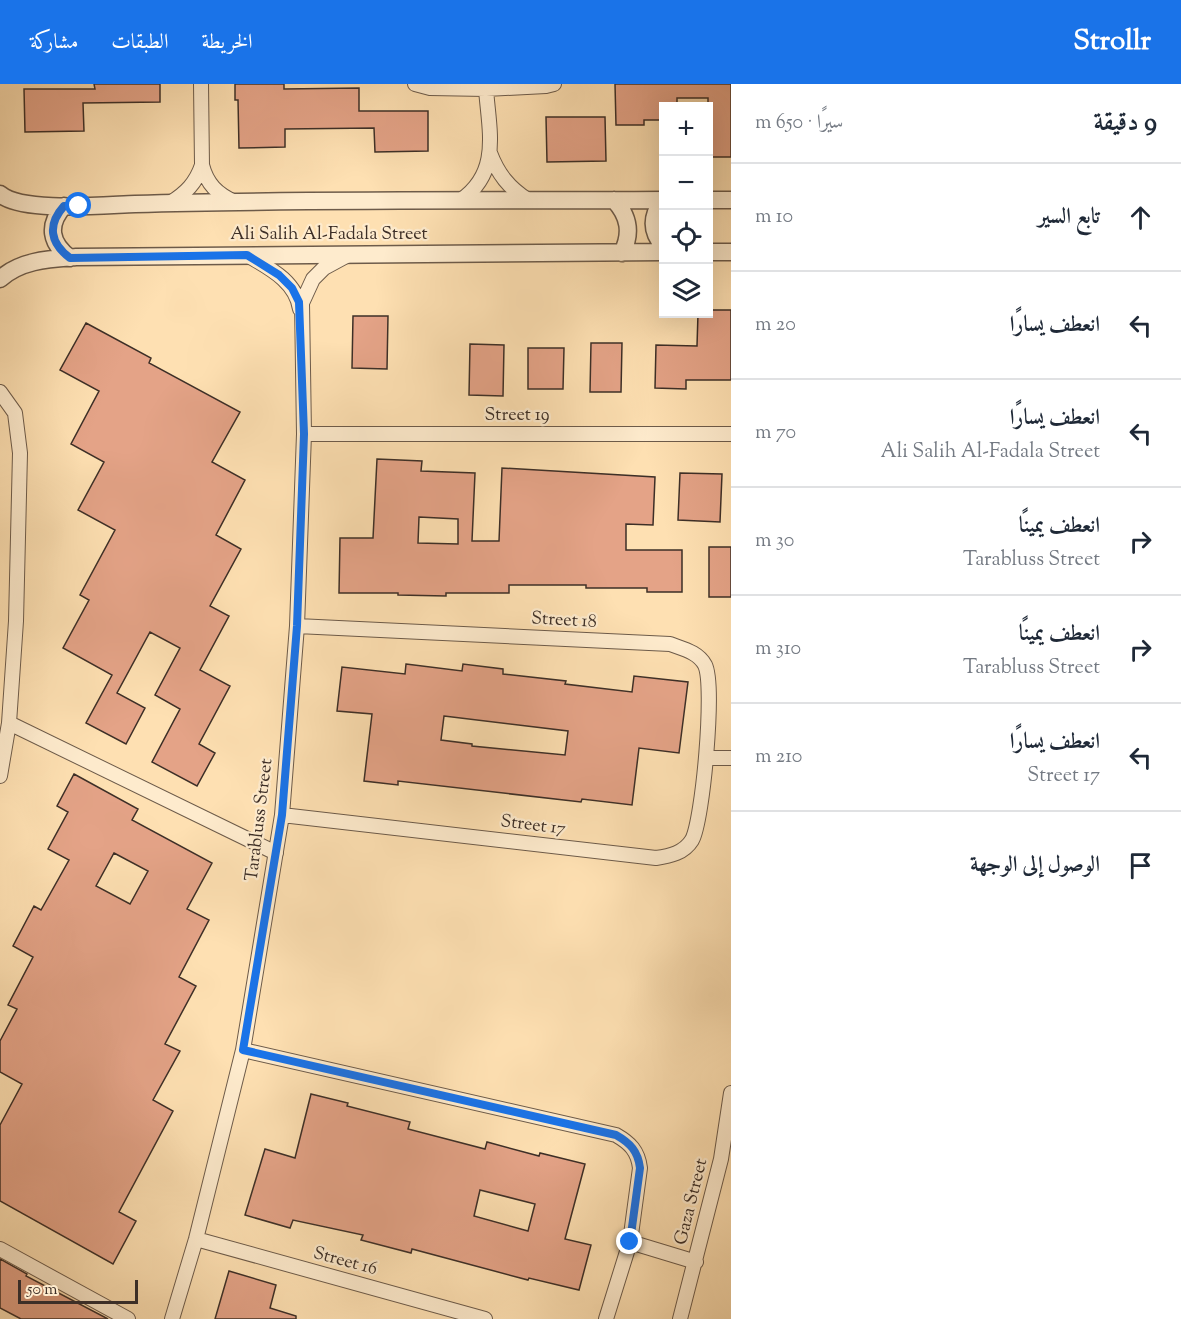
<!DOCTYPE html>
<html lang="ar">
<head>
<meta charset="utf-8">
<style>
  :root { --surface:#fff; --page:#f6f6f7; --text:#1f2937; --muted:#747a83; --line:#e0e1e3; --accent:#1a73e8 }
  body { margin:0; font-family:"Sorts Mill Goudy",Amiri,serif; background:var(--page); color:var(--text); direction:rtl }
  .controls { position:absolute; right:18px; top:18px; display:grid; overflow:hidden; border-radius:0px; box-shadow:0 6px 24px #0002 }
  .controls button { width:54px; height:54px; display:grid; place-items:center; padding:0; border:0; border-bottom:2px solid var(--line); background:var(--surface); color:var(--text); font:30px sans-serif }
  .scale { position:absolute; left:18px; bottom:15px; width:120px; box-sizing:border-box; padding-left:6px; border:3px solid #3d2f27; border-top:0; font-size:16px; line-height:21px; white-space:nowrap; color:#3d2f27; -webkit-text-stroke:4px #feebcd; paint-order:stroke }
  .stop { position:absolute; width:18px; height:18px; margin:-14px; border:4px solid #1a73e8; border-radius:50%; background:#fff }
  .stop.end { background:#1a73e8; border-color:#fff; box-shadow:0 2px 6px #0008 }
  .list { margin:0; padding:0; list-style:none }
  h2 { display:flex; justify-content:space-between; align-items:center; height:78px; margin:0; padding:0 24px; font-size:26px }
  h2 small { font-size:20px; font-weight:400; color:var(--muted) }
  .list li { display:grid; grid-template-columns:39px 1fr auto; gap:18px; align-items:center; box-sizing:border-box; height:108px; padding:0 24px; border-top:2px solid var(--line) }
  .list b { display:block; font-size:22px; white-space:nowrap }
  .list p { margin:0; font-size:20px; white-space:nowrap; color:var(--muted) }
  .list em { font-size:20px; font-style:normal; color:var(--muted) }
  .icon { flex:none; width:33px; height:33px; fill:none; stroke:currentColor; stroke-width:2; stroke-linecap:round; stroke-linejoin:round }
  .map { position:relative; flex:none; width:731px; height:1235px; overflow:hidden; direction:ltr }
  header { display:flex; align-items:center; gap:36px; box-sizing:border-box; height:84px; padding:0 30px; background:var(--accent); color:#fff }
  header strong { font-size:28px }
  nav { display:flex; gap:33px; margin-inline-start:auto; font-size:21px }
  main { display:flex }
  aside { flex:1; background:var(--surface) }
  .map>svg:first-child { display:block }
</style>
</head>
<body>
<header>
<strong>Strollr</strong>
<nav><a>الخريطة</a><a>الطبقات</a><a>مشاركة</a></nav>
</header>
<main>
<aside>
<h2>9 دقيقة<small>سيرًا · 650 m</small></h2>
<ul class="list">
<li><svg class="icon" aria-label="ahead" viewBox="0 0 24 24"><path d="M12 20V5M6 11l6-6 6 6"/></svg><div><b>تابع السير</b></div><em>10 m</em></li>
<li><svg class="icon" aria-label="left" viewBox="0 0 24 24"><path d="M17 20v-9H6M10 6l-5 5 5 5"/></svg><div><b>انعطف يسارًا</b></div><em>20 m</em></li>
<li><svg class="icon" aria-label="left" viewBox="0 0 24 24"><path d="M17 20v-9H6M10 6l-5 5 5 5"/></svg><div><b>انعطف يسارًا</b><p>Ali Salih Al-Fadala Street</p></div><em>70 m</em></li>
<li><svg class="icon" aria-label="right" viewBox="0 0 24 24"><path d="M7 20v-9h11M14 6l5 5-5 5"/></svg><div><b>انعطف يمينًا</b><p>Tarabluss Street</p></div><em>30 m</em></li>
<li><svg class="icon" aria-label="right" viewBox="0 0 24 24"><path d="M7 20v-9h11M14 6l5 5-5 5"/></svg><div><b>انعطف يمينًا</b><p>Tarabluss Street</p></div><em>310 m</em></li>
<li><svg class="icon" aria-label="left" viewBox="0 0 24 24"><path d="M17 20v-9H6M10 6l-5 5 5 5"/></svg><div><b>انعطف يسارًا</b><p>Street 17</p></div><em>210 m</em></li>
<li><svg class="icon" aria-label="arrive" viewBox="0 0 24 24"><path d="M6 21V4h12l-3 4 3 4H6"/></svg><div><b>الوصول إلى الوجهة</b></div></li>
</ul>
</aside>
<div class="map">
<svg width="731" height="1235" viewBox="0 0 731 1235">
  <rect width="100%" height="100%" fill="#fee0b2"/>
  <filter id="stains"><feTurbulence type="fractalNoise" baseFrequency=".00333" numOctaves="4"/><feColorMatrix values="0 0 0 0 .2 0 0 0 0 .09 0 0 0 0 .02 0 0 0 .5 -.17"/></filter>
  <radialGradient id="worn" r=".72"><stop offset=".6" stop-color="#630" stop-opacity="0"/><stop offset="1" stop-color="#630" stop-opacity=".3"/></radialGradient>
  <path fill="#e4a387" stroke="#3d2f27" stroke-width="1.5" fill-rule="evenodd" d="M94,0H160V18L83,19L84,47L25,48L24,5H95Z
    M235,0H284V5L359,4V27H428V67L375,68L374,44L285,45V63L239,64L238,16H235Z
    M615,0H731V73H708V14H677V22H663V36H644V41H616Z
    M546,33H605L606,77L547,78Z
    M708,226H731V296H686V305L655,304L656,261L697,262L698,230H708Z
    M353,232H388L387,285L352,284Z
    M86,239L151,274L149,279L240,328L212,378L245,396L216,451L241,465L210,522L229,532L200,586L230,602L199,660L215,669L197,702L152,678L180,625L155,611L180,564L150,548L117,609L145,624L126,660L86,639L112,591L63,564L89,516L80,511L115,446L78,426L104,378L71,360L99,307L60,286Z
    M591,259H622L621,308H590Z
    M470,260L504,261L503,312L469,311Z
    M528,264H564L563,305H528Z
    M377,375L422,377L421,387L475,389L472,457H499L502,384L655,393L653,441L626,440V466H682V508H647V504H586V501H509V509H446V512L398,511V509H339L340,454H373ZM419,433L458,435V460L418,459Z
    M680,389L722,390L720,438L678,436Z
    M709,463H731V513H709Z
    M406,580L462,587L463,580L503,585V590L566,597L565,600L632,608L634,592L688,598L679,669L639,664L632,721L582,715L581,718L398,697V701L364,697L372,630L337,627L342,583L405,590ZM444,632L568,647L565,671L472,662V660L441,656Z
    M74,690L138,725L132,736L212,779L187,825L209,836L179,893L196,902L165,960L180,967L153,1016L173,1027L119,1128L136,1137L113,1180L0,1117V1041L22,1000L0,988V957L17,925L8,921L33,873L13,862L34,822L41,826L69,776L48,765L68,728L57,722ZM114,769L148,787L130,820L96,802Z
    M311,1010L348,1019L347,1022L410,1038L408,1045L485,1065L487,1058L539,1072L540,1069L585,1080L565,1155L591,1161L579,1206L529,1194L528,1196L412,1165L411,1169L361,1156L363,1151L293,1136L290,1144L245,1131L265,1065L295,1074ZM480,1106L535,1120L528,1147L474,1132Z
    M0,1175L27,1190L26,1192L108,1235H21L0,1224Z
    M229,1187L276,1201L270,1224L296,1232V1235H215Z"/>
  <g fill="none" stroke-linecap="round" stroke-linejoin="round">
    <g stroke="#6d5b4a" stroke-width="16">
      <path id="minor" d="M201,0L202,81C207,100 217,110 235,118
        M415,0L430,4L486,5L546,2L554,0
        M490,69C498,90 509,104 528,116
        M461,116C501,88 489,47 486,5
        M170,119C186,109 196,99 202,81
        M247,171C269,184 296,197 300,225
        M0,308L15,329L20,369L16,537L9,639L0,692
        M304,350H731
        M9,639L276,769
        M707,674H731
        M282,731L656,774C670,772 684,769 692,756C703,736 715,601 705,581C698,568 683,565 670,560L297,542
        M243,966L616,1051C630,1059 638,1067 640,1084L630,1158L606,1235
        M196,1155L485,1235
        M630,1158L696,1178
        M0,1165L128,1235
        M172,1235L196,1155L243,966L282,731L297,542L304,350L302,219L313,195L324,184L348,171
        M680,1235L721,1075L731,1009"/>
    </g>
    <g stroke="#6d5b4a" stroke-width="19">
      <path id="tertiary" d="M0,110C22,129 105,121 135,120C311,115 487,117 664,116
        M614,116C629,132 632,149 622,169
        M663,116C651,132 650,147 664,163
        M708,116H731
        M64,122C47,141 50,159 70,174
        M708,168H731
        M0,195C21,176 49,175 76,173L664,168"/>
    </g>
    <use href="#minor" stroke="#feebcd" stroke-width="14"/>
    <use href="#tertiary" stroke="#feebcd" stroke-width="16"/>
  </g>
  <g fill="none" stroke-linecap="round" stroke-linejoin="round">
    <path stroke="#1a73e8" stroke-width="8" d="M79,122H64C47,141 50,159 70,174L247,171L279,191L292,204L299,218L304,350L297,542L282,731L243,966L616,1051C630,1059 638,1067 640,1084L630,1158"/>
  </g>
  <g text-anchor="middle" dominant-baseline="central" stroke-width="4.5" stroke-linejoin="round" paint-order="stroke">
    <g font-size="18" fill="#3d2f27" stroke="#feebcd">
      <text x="329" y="151">Ali Salih Al-Fadala Street</text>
      <text x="517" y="332">Street 19</text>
      <text transform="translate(564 537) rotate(3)">Street 18</text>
      <text transform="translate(260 736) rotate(-83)">Tarabluss Street</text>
      <text transform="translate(533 742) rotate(7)">Street 17</text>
      <text transform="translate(692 1118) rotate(-76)">Gaza Street</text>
      <text transform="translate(345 1178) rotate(15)">Street 16</text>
    </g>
  </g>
  <rect width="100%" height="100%" filter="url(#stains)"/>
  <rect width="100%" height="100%" fill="url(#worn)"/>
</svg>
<div class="controls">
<button>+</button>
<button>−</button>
<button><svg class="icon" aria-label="locate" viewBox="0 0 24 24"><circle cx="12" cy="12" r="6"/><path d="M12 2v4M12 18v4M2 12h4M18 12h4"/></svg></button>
<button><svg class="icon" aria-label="layers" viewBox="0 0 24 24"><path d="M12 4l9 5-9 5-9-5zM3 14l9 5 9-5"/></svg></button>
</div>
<div class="scale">50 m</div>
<div class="stop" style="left:79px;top:122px"></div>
<div class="stop end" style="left:630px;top:1158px"></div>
</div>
</main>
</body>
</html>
